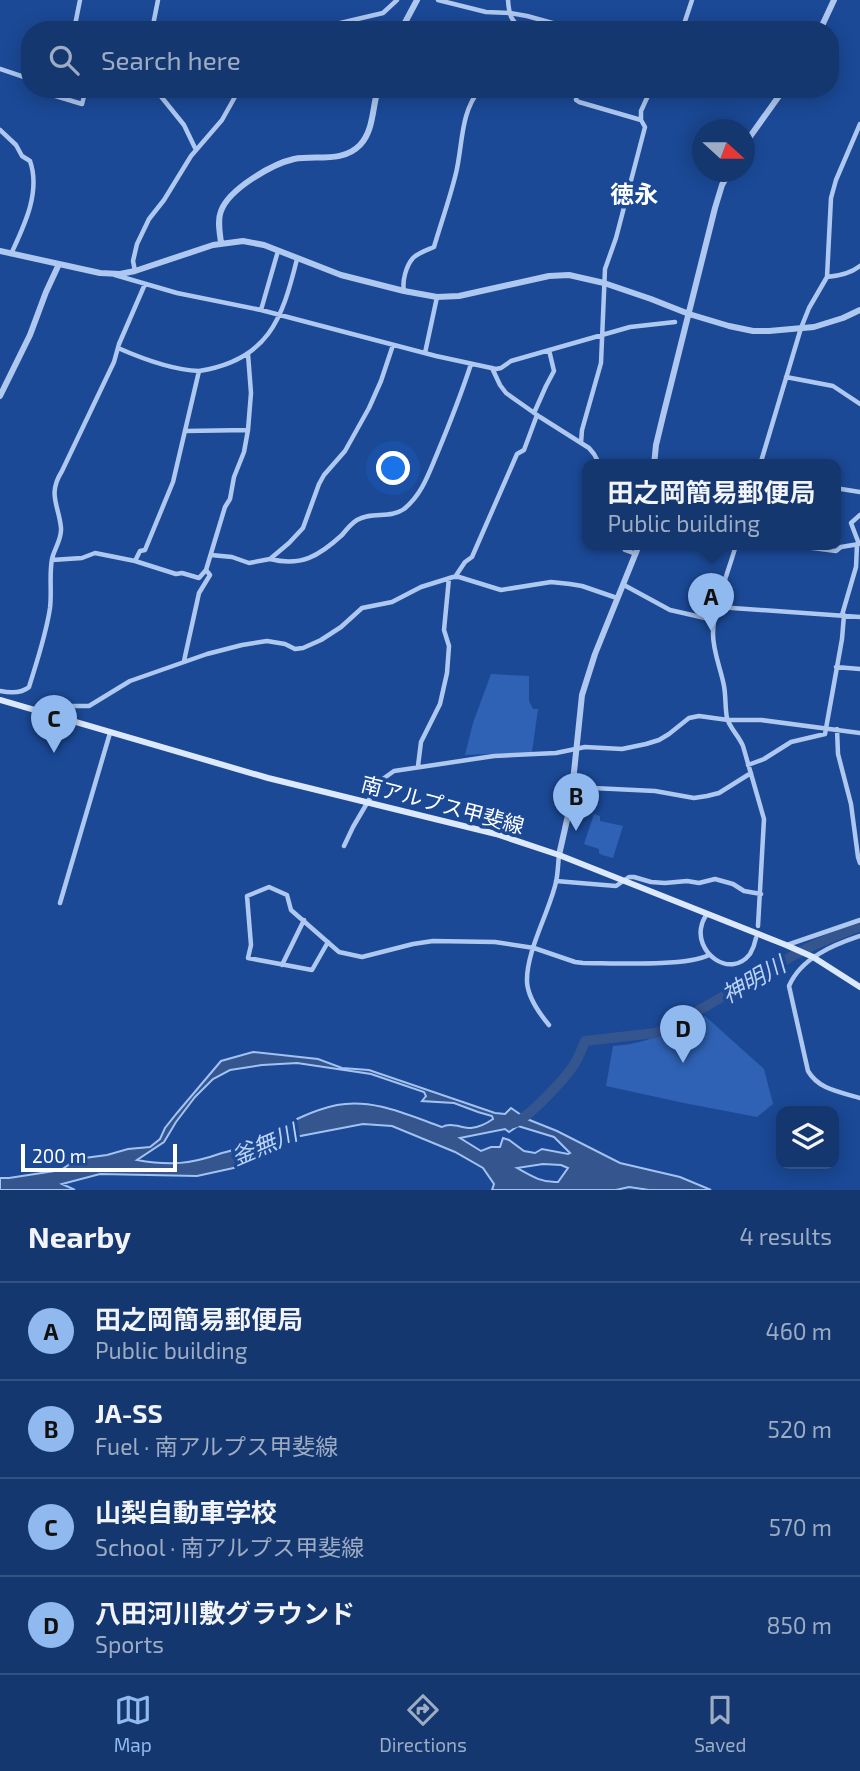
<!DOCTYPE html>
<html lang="en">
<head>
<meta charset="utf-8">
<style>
  :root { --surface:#143770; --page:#214278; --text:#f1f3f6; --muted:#9dacc3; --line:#335183; --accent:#90b9f0 }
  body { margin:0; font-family:"Exo 2","Noto Sans JP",sans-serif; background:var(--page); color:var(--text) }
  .controls { position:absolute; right:21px; bottom:21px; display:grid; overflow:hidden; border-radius:14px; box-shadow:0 4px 18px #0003 }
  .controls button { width:63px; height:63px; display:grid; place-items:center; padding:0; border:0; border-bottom:2px solid var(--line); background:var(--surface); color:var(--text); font:35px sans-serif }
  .compass { position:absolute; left:692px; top:119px; width:63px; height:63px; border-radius:50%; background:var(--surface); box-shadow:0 4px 18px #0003; rotate:111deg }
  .scale { position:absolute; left:21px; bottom:18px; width:156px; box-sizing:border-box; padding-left:7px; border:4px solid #fff; border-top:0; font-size:19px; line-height:24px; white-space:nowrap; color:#fff; -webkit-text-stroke:5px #1b4996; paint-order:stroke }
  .you { position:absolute; left:394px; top:469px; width:24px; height:24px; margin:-18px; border:5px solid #fff; border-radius:50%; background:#1a73e8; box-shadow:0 0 0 10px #1a73e833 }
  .badge { display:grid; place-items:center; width:46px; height:46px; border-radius:50%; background:var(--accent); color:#111; font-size:23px; font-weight:700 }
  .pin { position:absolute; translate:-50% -58px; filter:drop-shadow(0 2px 4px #0008) }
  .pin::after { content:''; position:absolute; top:37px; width:24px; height:21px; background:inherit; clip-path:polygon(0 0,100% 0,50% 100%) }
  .popup { position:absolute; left:582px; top:459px; width:259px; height:91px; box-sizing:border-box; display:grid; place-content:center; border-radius:14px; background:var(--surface); filter:drop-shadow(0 2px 5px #0005); font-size:23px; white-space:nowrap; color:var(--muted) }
  .popup b { font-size:26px; color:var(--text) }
  .popup::after { content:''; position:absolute; left:50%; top:100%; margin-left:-14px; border:14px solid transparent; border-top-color:var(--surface) }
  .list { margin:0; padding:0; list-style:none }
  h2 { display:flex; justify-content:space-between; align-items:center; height:91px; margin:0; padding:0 28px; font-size:30px }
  h2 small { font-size:23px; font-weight:400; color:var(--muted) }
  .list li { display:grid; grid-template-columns:46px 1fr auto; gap:21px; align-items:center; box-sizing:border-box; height:98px; padding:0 28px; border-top:2px solid var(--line) }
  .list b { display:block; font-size:26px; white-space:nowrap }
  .list p { margin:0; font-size:23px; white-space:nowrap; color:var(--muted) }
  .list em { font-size:23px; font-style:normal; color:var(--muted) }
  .icon { flex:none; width:38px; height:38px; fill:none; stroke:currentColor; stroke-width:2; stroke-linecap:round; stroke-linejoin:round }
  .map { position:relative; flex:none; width:860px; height:1190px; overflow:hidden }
  .search { position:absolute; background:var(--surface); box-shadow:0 4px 18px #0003; left:21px; right:21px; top:21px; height:77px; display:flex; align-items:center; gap:18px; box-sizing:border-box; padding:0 24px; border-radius:28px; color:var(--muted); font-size:26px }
  .sheet { height:483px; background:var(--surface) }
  nav { display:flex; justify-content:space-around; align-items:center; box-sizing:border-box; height:98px; border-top:2px solid var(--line); background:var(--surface); font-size:19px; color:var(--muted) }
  nav a { display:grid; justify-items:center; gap:4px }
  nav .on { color:var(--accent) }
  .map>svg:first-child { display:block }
</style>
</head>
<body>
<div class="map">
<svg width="860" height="1190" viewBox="0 0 860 1190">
  <rect width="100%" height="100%" fill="#1b4996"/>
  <path fill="#2f62b4" d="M491,674L529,676V701L533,709H538L532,752L465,755L473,723Z
    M594,814L600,816V821L623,826L613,858L602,855L599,853V849L584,844Z
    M705,1016L764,1069L773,1104L757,1117L684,1103L606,1086L613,1046C647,1044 675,1030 705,1016Z"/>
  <path fill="#34558e" stroke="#a2c2f2" stroke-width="2" fill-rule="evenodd" d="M253,1052L318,1059L342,1068L369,1070L495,1113L505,1114L511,1108L527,1119L557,1131L620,1163L680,1177L711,1190H649L629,1187L616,1190H492L494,1184L483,1168L455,1152L392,1126L363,1124L290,1138L238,1167L197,1176L100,1174L62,1184L75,1190H0V1178H9L61,1170L77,1159L107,1155L128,1149L150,1147L160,1139L165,1128L177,1113L221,1061ZM297,1063L371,1074L424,1092L426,1096L422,1101L454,1103L478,1112L492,1116L493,1119C486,1124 480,1127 471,1128C461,1128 451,1122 442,1127C408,1115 373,1098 337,1105C304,1112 277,1130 248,1144C240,1148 231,1151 222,1153C191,1164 170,1166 137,1160L164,1142L176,1122L195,1097L213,1079L230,1070L262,1065ZM518,1126L554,1137L570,1153L568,1154L542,1149L535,1153L524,1151L509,1140L503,1138L500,1147H491L481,1151L460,1138L505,1129L509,1132ZM543,1164L561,1165L568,1168L558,1182C542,1183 531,1176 517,1168Z"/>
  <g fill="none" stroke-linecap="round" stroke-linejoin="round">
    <path stroke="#34558e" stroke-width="10" d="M513,1123C527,1120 569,1075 576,1061C580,1055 582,1048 585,1041L655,1033L667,1029L794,955L816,944L860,926"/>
    <path stroke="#afc8f0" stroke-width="4.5" d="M438,0L486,12L510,13L527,16L578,30
      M508,0C509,15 511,21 523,30
      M74,30L80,0
      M152,30L158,0
      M321,30L336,24L383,13L397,0
      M682,30L692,0
      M0,69L30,79
      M47,89V91L49,94L82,104L86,89
      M155,89L184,125L196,150
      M578,89L576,100L579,102L641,120L645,127L616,238L605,269L601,363L582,430L581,443
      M641,120V111L651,89
      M0,130L16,145L22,156L30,161C41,192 24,226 11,254
      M135,271L133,261L137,244L149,219L164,200L191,156L222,120L236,95L241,89
      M115,275L177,293L261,310L436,356L496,369L501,368L511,361L630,327L675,322
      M827,277C839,276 850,274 860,266
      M404,291C402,281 406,266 413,258C418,253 427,250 434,247C441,223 450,198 456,173C463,144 460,113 480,89
      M261,310L278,251
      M118,348C143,359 172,370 199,371
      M425,353L437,297
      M492,368L500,385L506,393L540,417L589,448L594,454L600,465
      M786,377L833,386L860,404
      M534,413L546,386L554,371L549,350
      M185,431L248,430
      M760,465L801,328L809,308L827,277L831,198L836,180L860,124
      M835,488L860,492
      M859,544L851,523L860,515
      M622,545L625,550L636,554
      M736,545C729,570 713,609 713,634C713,652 721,669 724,686C726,697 725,708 727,718C729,727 739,736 743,746L764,819L758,926
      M790,545L836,551L841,547L859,544
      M211,555L232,557L249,563L270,559L289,543L303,528L319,484L324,475L345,451L369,408L381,381L393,345
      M270,559C301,567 319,556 342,535C346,530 352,523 357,520C372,511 390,519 404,509C422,494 428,475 437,454C449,425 461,395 471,364
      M52,560L82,558L95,553L135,561L176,574L182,573L199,578L206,570L225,507L230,499L234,477L244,452L248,430L251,393L248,354
      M135,561L140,551L145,550L173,482L199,371C268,360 282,320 297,259
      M455,577L465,562L472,557L517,454L524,450L537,415
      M624,585L670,610L714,620
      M718,607L860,617
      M842,615L856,567L857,545
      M184,661L199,593L210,575L206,570
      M836,667L860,669
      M0,691C10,693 21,694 29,687C37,661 46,635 50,608C52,592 49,575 52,559C54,549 62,539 61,528C59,505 47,495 62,471L114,362L119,344L145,284
      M50,714L52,709L57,706H89L130,681L207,654L242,645L267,641L285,644L295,649L303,648L321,640L341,627L362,608L392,602L421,587L453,577H459L501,590L551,582L570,584L582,586L617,598
      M837,729L838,754L851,804L858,857L860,863
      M748,765L764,759L791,742L825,734L842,639L844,615
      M418,766L421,742L440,704L447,673L449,646L444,630L449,578
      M572,787L655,791L694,798L707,796L719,793L751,773
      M344,846L353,827L380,781L394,771L494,756L556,753L585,747L622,749L646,744L659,740L669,734L689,718L699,716L728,720H761L860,733
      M556,881L616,886L629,877H634L651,882L665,883L687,881L699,883L715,879L733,884L744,891L761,894
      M60,903L110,733
      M707,914C705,917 703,920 702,924C693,952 730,980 750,954C753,949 755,943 756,938
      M860,936C833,945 801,958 789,986L808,1071C819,1090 841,1092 860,1098
      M328,942L312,970L248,958L251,945L247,896L269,887L287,895L291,910L339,952L362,957L413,944L433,941L495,942L534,948L575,962L583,963C612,963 686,967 709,955
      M787,945L860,920
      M282,965L304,920
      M549,1025C539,1013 528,998 527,982C526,951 549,913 556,882C558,873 558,864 559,855"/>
    <path stroke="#afc8f0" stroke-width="6" d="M401,30L417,0
      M820,30L834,0
      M744,145L784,89
      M221,243C220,233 217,221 221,211C229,189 272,164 294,159C316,155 343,163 360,145C374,130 372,108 378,89
      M0,251L100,273L120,274L135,271L213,245L243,241L264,245L341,275L404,291L437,297L459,296L549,276L569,275L604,283L651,299L689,314L729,326L753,331H769L814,327L843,318L860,310
      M0,396L30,335L46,292L59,264
      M654,465L656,445L663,416L715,208L722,185L729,172
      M559,855L569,811L574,772L582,695L595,654L639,545"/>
    <path stroke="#dce8fb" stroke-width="6" d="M0,700L268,778L496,834L559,855L786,945L813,957L860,987"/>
  </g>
  <g text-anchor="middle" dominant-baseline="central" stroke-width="7" stroke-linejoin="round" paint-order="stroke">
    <g font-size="21" fill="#fff" stroke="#1b4996">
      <text transform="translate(443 804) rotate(15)">南アルプス甲斐線</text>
    </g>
    <g font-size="23" font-style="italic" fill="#bbd2f6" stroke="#1b4996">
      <text transform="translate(753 979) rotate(-30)">神明川</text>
      <text transform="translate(264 1144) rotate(-23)">釜無川</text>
    </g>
    <g font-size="24" font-weight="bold" fill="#fff" stroke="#1b4996">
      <text x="634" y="193">徳永</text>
    </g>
  </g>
</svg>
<div class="controls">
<button><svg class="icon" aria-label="layers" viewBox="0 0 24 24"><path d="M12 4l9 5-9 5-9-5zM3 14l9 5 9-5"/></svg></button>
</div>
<svg class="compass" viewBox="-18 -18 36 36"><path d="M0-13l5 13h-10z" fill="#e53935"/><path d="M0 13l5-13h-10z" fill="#9dacc3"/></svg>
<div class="scale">200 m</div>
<div class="you"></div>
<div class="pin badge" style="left:711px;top:631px">A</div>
<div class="popup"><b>田之岡簡易郵便局</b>Public building</div>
<div class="pin badge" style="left:576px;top:831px">B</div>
<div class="pin badge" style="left:54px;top:753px">C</div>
<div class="pin badge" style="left:683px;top:1063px">D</div>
<div class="search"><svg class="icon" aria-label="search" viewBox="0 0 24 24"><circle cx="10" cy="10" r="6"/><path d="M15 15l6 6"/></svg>Search here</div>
</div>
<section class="sheet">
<h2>Nearby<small>4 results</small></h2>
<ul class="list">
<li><span class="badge">A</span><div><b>田之岡簡易郵便局</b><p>Public building</p></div><em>460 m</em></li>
<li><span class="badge">B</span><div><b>JA-SS</b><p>Fuel · 南アルプス甲斐線</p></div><em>520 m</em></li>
<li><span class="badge">C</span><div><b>山梨自動車学校</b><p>School · 南アルプス甲斐線</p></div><em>570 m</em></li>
<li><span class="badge">D</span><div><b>八田河川敷グラウンド</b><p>Sports</p></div><em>850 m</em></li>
</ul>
</section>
<nav>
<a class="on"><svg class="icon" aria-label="map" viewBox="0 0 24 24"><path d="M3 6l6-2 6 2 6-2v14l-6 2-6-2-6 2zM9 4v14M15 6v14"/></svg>Map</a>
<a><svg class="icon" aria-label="directions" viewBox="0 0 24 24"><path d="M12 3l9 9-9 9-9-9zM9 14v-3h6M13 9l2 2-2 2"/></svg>Directions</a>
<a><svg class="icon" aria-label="saved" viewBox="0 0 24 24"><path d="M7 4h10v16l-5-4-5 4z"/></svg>Saved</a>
</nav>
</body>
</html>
